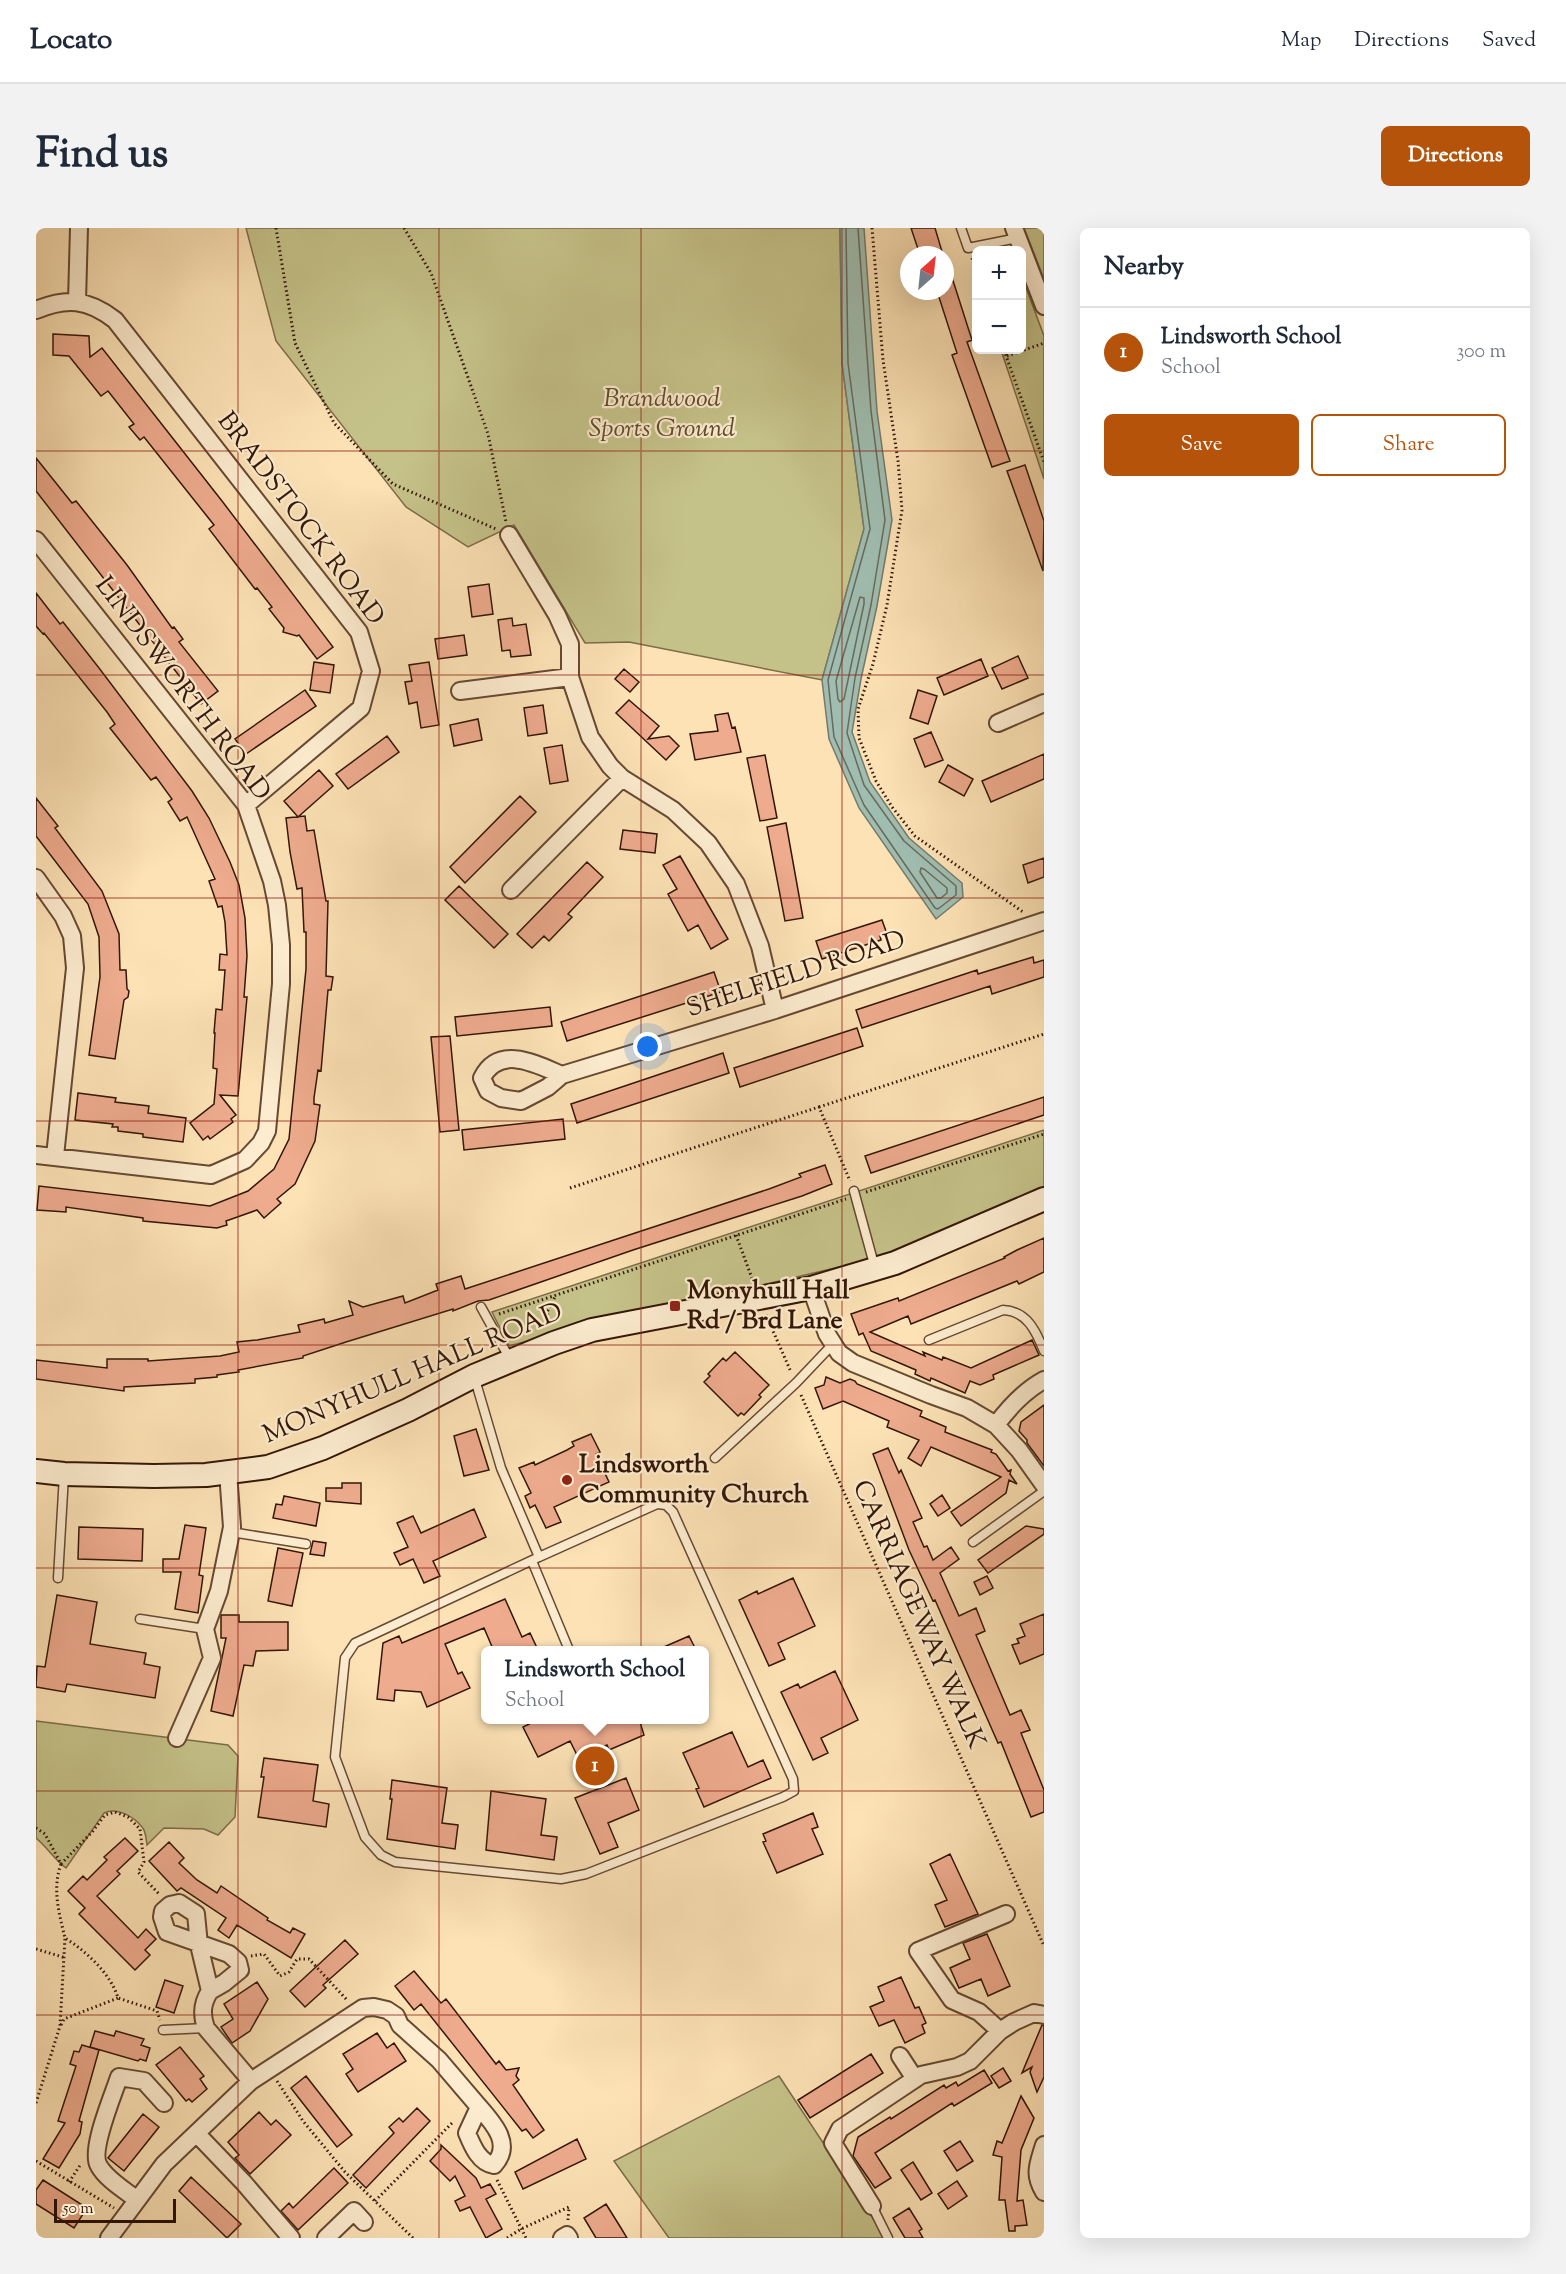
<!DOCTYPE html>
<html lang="en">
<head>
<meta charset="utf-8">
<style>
  :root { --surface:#fff; --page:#f2f2f3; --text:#1f2937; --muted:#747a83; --line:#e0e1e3; --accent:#b45309 }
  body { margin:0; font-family:"Sorts Mill Goudy",serif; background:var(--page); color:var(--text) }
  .controls { position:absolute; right:18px; top:18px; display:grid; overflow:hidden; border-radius:9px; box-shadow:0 6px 24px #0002 }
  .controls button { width:54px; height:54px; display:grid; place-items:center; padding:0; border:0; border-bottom:2px solid var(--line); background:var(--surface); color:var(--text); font:30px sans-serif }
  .compass { position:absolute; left:864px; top:18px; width:54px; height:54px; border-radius:50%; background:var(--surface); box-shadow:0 6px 24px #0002; rotate:27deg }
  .scale { position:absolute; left:18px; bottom:15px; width:122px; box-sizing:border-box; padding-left:6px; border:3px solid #331606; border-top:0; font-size:16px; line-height:21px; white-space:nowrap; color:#331606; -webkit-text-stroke:4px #fdeccf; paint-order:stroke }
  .you { position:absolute; left:612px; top:819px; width:21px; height:21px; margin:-15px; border:4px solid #fff; border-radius:50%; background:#1a73e8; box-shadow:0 0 0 9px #1a73e833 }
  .badge { display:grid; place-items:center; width:39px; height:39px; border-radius:50%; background:var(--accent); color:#fff; font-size:20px; font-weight:700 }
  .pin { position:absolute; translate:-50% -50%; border:3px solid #fff; box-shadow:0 2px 6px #0006 }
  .popup { position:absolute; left:445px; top:1418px; width:228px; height:78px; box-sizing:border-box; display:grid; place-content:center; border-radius:9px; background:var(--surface); filter:drop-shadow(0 2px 4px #0005); font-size:20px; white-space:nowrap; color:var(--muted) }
  .popup b { font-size:22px; color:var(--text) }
  .popup::after { content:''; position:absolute; left:50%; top:100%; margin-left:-12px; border:12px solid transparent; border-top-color:var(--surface) }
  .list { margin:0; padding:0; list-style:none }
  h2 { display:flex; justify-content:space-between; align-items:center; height:78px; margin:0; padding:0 24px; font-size:26px }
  h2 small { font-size:20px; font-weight:400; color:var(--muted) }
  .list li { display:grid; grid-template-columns:39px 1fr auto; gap:18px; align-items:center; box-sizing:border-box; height:90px; padding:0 24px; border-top:2px solid var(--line) }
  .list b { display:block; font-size:22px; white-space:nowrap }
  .list p { margin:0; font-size:20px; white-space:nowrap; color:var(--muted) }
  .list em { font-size:20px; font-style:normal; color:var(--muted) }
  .actions { display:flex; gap:12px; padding:18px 24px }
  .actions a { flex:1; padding:14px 0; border:2px solid var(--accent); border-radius:9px; text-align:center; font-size:21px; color:var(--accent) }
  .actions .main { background:var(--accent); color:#fff }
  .map { position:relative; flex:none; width:1008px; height:2010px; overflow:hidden; border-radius:9px }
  header { display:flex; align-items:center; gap:36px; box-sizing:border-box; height:84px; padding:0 30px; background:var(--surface); border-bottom:2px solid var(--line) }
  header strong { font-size:28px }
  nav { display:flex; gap:33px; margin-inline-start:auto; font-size:21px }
  .intro { display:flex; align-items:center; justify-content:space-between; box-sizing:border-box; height:144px; padding:0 36px }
  h1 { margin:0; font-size:42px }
  .button { padding:15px 27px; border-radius:9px; background:var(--accent); color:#fff; font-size:21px; font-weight:700 }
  main { display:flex; gap:36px; padding:0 36px }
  aside { flex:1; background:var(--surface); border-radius:9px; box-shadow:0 6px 24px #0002 }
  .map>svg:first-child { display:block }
</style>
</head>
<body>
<header>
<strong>Locato</strong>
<nav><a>Map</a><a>Directions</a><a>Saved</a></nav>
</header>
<div class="intro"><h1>Find us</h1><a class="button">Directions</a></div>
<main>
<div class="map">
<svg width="1008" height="2010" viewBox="0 0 1008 2010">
  <rect width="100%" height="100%" fill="#fce2b5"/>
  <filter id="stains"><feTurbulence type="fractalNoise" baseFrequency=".00333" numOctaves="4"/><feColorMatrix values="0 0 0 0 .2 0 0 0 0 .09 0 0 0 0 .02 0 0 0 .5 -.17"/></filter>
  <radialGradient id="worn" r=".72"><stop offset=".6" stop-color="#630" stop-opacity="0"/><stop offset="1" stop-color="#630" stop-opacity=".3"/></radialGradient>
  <path fill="#c5c289" stroke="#7c6c48" stroke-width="1.5" d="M210,0H804L806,135L828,301L786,452L593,414L549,415L478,297L432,319L370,279L240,113Z
    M988,0H1008V51L990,5Z
    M986,49L1008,108V251L965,122H986Z
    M1008,902V963L846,1029L525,1104L473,1118L456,1084Z
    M0,1493L192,1517L202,1528L199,1589L182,1607L168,1601L128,1600L111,1617C110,1611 110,1603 106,1599C97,1588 81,1579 68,1585L30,1640C18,1631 11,1619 0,1610Z
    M743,1848L850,2010H633L578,1933Z"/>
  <path fill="#9fbdb0" stroke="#747a6c" stroke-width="1.5" d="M804,0H828L841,183L856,292L841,378L825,451L816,504L834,554L873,610L926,655L927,669L900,691L823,580L793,511L786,452L828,301L806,135Z"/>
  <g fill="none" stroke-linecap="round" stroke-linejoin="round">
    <path stroke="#696a5b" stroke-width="1.5" d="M810,0L812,135L834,301L792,452L798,509L828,577L899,680L902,681L920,667V658L868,613L828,557L811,505L819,450L835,377L849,292L835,183L822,0
      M824,369L828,370V376L808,471L804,474L802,471L800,453Z
      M885,640L888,641L911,660V665L905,670H901L884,644Z"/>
  </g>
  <path fill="#eeab8e" stroke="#331606" stroke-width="1.5" d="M875,0H899L907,27H884Z
    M912,37L936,112L931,114L974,233L956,239L916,127L921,125L901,63H909V38Z
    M17,106L53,108L54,129L66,120L186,273L297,419L281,431L263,407L261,408L247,404L248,400L233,381L236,379L221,360L219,361L173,301L178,297L108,209L104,212L93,199L98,196L72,163L65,168L33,128L17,127Z
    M0,230L36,275L40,273L91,337L136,400L138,399L147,411L143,414L182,463L165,476L0,263Z
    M989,237L1008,293L1007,343L971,243Z
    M453,356L457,386L436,389L432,359Z
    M0,365L24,396L27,394L63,440L156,563L173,590L194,634L203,657L209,690L211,728L208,769H211L202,868L184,867L200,887L195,891L197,894L174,911L172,908L167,912L154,895L178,876L181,841L177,840L179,805H178L180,781L186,782L189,742H183L184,726L191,727L189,694L186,678L182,679L173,653L179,651L151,589L144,593L132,574L136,571L120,549L115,552L74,500L79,496L71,484L8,405L7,406L0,398Z
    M476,390L477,398L490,396L495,427L475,429L474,422L466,423L462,392Z
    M428,407L431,427L402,431L399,411Z
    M982,428L992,450L966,461L956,440Z
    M945,431L952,448L908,467L901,450Z
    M278,434L298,437L294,465L274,462Z
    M393,434L403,497L385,500L381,474L373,476L369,454L376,453L373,437Z
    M588,441L603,454L594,464L579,451Z
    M269,462L280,478L210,526L199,511Z
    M882,462L901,468L892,496L874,490Z
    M593,472L623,498L612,511L633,508L643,518L630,532L580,485Z
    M507,477L511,505L492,508L488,480Z
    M692,485L696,500L699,499L705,524L659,532L654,506L682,503L679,487Z
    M442,491L446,512L418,518L414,497Z
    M895,504L907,532L889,539L878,511Z
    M351,508L363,524L312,561L300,546Z
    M526,517L532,553L514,556L508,520Z
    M1008,526V551L955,574L946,553Z
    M729,527L741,590L724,593L711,530Z
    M912,537L937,551L928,568L903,554Z
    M283,542L297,558L262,589L248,573Z
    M484,568L500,584L429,655L414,639Z
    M0,570L22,598L19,600L66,663L83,706L84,742H90L91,761L93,763L92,769L88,772L79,831L53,827L64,749L63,709L52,676L0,608Z
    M269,588L271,603L278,602L290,673H292L290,748L297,749L295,762H292L285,843L282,842L278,870V876L284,877L279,913L259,956L241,971L245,975L228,990L221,982L190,993L191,997L181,1000L107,993V990L30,979V984L1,982L3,958L174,978L212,963L238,941L253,911L270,741V704H268L266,660L261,661L254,624L250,590Z
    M750,595L767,690L749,693L731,599Z
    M587,602L621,606L619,625L584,621Z
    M644,628L692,711L675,721L662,697L652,703L632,666L641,661L627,637Z
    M1008,630V649L992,655L987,637Z
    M551,634L567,649L532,686L536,689L513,713L508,708L496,720L481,706Z
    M423,658L472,706L458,720L409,672Z
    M846,692L851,706L844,708L845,712L786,731L780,713Z
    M997,729L998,735L1008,732V749L956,766L954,758L826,800L820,782L941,742L942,746Z
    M678,744L685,764L531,813L525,794Z
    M514,779L516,798L421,808L419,789Z
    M821,800L827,818L704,859L698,840Z
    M414,808L423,902L404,904L395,809Z
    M687,825L693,845L541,895L535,876Z
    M42,865L80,870L79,874L113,878L112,885L150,890L147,914L107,909V906L82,903V899H76L77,896L39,892Z
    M1008,869V887L835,945L829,928Z
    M527,891L529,911L428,922L426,902Z
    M789,937L796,956L766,968L597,1022L453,1072L442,1073L417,1083V1081L310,1114L267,1128V1130L202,1142L203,1144L181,1147V1149L159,1151V1155L88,1159V1163L0,1151V1132L71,1140V1131H112V1133L184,1128L203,1124L201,1114L221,1112L264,1104L262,1097L288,1091L289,1095L317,1087L313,1073L327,1079L367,1068L369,1075L402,1062L400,1056L425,1048L429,1061L733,961L765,949L763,946Z
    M1008,1010V1044L983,1056L981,1053L875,1096L872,1088L834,1104L889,1128L887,1124L906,1132L907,1129L935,1140L996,1112L1003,1127L957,1147L958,1151L944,1157L934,1153L929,1165L895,1150L894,1153L879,1146L880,1142L835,1123L827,1105L823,1107L815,1086L862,1070L863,1073L969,1030L968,1029L981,1022Z
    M699,1124L733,1157L723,1167L725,1169L708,1187L705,1185L702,1188L668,1154L674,1148L672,1146L687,1130L690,1133Z
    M790,1149L804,1155L814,1151L819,1153L821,1156L886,1183L884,1188L910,1199L909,1204L956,1222L955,1224L960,1226L972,1243L975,1242L974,1246L981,1256L973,1252L970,1265L925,1298L915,1284L965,1249L895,1219L885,1238L872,1230L883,1212L851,1199L853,1193L807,1173L787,1181L779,1160L788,1157Z
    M1008,1177V1238L991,1215V1212L983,1203L985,1194Z
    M440,1201L453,1242L428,1248L418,1208Z
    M555,1206L564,1224L560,1226L573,1254L518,1279L525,1294L510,1300L499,1277L494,1280L489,1268L495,1265L483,1240L498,1234L499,1237L531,1222L538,1218L536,1214Z
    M852,1220L863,1245L865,1242L886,1290L877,1294L888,1319L891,1318L897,1332L915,1319L923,1331L904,1345L923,1388L940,1380L949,1403L940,1407L974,1487L985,1482L994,1502L985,1505L1008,1562V1584L995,1589L965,1514L962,1515L899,1372L897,1373L873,1322L837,1226Z
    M306,1255H325V1276L290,1273V1260H306Z
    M906,1267L914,1280L902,1288L894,1276Z
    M248,1268L284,1275L280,1298L237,1290L240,1276L246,1277Z
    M438,1281L450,1309L397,1333L404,1348L388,1355L377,1331L364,1337L358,1325L372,1319L361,1295L377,1288L385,1305Z
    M149,1297L170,1300L163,1347L167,1348L162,1385L139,1381L145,1344H127V1331H143Z
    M990,1298L1008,1301V1306L952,1345L942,1332Z
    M43,1299L107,1301L106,1333L42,1331Z
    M277,1313L290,1315L288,1328L274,1326Z
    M242,1320L267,1325L256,1378L232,1373Z
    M951,1348L957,1360L944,1367L938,1354Z
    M757,1350L779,1398L742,1415L749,1431L733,1438L703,1372L721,1363L722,1366Z
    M21,1367L61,1374L54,1416L110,1425L108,1436L124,1439L119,1470L31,1456L29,1464L0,1459L1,1438L9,1439Z
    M469,1371L486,1409L494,1405L502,1422H454L457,1421L448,1400L409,1416L422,1446L426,1444L434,1460L391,1479L385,1464L359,1462L358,1473L341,1471L347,1415L363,1408L366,1415Z
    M1008,1386V1426L984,1436L976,1417L983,1415L981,1411L989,1408L984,1396Z
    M185,1387H203V1394H252V1422L220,1423L217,1438L208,1437L197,1488L175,1483L190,1410H185Z
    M653,1408L660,1422H621Z
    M799,1443L822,1492L785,1510L792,1525L777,1532L745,1464L762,1456L764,1460Z
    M503,1491H603L608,1507L573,1522L571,1517L542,1529L534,1513L502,1529L487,1499Z
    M696,1504L712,1539L727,1532L735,1550L668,1579L660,1561L663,1560L647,1525Z
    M228,1530L282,1537L277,1573L293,1576L290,1599L222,1589L228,1549H225Z
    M590,1550L603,1582L572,1595L582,1619L564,1626L539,1570Z
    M356,1552L411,1560L406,1595L422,1597L419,1621L351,1611L356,1571H354Z
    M455,1563L510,1571L505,1607L521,1609L518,1632L450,1622Z
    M777,1585L782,1599L776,1601L787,1626L741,1645L727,1614L730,1613L727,1606Z
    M89,1610L102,1623L81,1643L84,1646L61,1668L102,1710L110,1701L120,1711L109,1722L114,1727L99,1742L43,1686L49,1680L32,1663L47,1648L51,1652L71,1632L68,1629Z
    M133,1614L148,1630L143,1635L161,1652L181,1665L185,1658L232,1690L231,1692L254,1705L257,1700L269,1706L255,1730L201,1697L193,1710L182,1702L190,1690L145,1660L141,1663L113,1633Z
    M914,1626L942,1686L909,1699L899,1677L911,1672L894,1636Z
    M951,1706L974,1758L952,1768L945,1751L923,1760L914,1740L934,1731L927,1715Z
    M309,1712L322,1726L287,1757L290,1760L269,1779L254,1763Z
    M378,1743L405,1775L410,1771L460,1836L463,1833L470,1842L483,1840L480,1848L483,1852L477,1857L508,1902L497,1910L490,1901L486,1903L385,1776L378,1782L359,1758Z
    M865,1749L879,1780L883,1779L890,1795L886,1797L889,1805L869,1815L858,1792L843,1798L834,1779L848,1773L842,1759Z
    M129,1752L147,1758L138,1785L120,1779Z
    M221,1754L232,1771L214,1803L196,1815L185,1799L197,1791L188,1776Z
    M1006,1797H1008V1849L1001,1864L994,1844L996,1839L986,1845Z
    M59,1803L78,1808L80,1803L108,1811L105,1817L114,1820L110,1833L104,1831L102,1833L54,1819Z
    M341,1805L351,1820L358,1815L370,1833L322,1864L310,1846L317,1841L307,1826Z
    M46,1817L63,1822L43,1893L46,1894L44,1906L23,1940L7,1931L29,1895L22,1893L40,1838L34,1836L38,1823L43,1824Z
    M144,1819L168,1848L164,1851L171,1861L156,1874L153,1871L150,1873L120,1837Z
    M835,1826L847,1845L774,1890L762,1872Z
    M967,1840L975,1853L963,1860L955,1848Z
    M948,1842L956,1855L918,1878L916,1875L839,1925L855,1950L839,1960L817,1928L822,1909L854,1889L855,1891L908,1857L910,1860L920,1854L922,1858Z
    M270,1848L316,1907L301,1919L255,1860Z
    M985,1868L998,1890L985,1922L981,1973L987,1972L991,1997L979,1998V2003H973L969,1972H963L966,1929L957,1927L961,1913L966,1915Z
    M381,1880L394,1893L330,1960L317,1947L358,1905L353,1899L363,1890L367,1894Z
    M223,1884L235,1897L240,1892L255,1907L214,1946L199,1930L203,1927L192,1914Z
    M107,1886L123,1899L88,1943L72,1930Z
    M541,1911L550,1931L487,1961L479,1944Z
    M924,1913L937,1933L921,1943L908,1923Z
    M405,1917L440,1950L445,1960L454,1956L460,1966L450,1971L466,2001L450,2010L434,1979L424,1983L419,1973L429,1968L419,1948L414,1953L394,1933L405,1921Z
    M877,1934L896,1965L885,1972L865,1942Z
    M298,1940L312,1955L262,2002L245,1983L253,1975L257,1980Z
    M155,1949L205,1996L191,2010L143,1963Z
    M7,1952L51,1980L38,2000L0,1976V1962Z
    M921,1953L931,1968L912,1981L902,1966Z
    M570,1976L585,2000L591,2010H560L548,1990Z
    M873,1980L886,2001L883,2003L887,2010H869L857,1990Z"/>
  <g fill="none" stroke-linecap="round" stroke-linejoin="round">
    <g stroke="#654932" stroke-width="11">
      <path id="lane" d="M925,0L932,20L982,10
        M818,963L839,1040
        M445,1079L475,1133
        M893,1112L967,1082C991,1083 1000,1103 1008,1123
        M438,1148L465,1240L503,1329L621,1276L630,1277L637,1284L757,1551L758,1563L747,1569L550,1646L525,1651L359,1634L345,1627L329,1609L299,1529L309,1430L319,1415L503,1329
        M679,1230L760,1155L797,1116
        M195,1304L270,1316
        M937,1314L1008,1263
        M496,1333L533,1422
        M22,1350L28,1247
        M104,1391L169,1401
        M127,1802L170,1800
        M836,1978L852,2010"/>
    </g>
    <g stroke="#654932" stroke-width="20">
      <path id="street" d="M978,0L1008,78
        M41,73L43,0
        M0,82C31,69 52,71 79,92L323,404L335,443L325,480L210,577
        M473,307L521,387L534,416V449L554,509L574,538L586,550L637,582L672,615L700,656L724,718L739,782
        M0,312L210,577L236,653L241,677L245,717V756L231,903L225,915L209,932L175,947L0,927
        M424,463L534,449
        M962,495L1008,475
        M0,650L27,688L36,708L39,740L19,928
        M475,662L586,550
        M526,847L512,859L485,873L465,870L452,863L446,850C463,816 500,836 526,847L739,782L1008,693
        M775,1060L791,1106L803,1125L817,1135L895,1167L931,1180L960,1197L983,1222L1008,1257
        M960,1197C974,1178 988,1163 1008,1152
        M141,1510L176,1430L169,1401L183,1363L196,1299L192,1244
        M174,1763L188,1755L204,1742L202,1734L193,1726L131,1704L126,1689L127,1683L134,1677L143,1675L160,1686L163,1717L174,1763C166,1775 165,1786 170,1800L215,1853
        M964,1803L943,1784L916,1772L882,1723L970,1686
        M864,1828L879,1851
        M161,1906L208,1955L255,2010
        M1008,1917C1002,1937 997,1946 1008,1964
        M101,1972C89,1962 71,1952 63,1938C53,1923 77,1868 83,1849L108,1853L128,1875
        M836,1978L797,1915L804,1901L885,1847L921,1839L934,1833L964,1803L978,1794L998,1785L1008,1787
        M73,2010L128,1936L215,1853L327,1780L338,1779L351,1782L360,1788L364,1797L403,1832L438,1873C453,1891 479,1914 458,1937C443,1935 436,1917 431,1905L443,1879
        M290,2010L318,1983L328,1994
        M526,2010L531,2007L533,2010"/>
    </g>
    <g stroke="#331606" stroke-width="26">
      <path id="secondary" d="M0,1243L28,1246L118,1248L170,1247L232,1239L287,1220L372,1182L438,1148L518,1115L556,1102L775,1060L859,1035L1008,971"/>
    </g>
    <path stroke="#331606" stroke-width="3" stroke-dasharray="1.5 3" stroke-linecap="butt" d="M240,0L259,115L298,195L357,256L460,301
      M368,0L395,45L452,206L470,294
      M836,0L847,132L862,233L866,282L851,377L837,436L822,481L823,510L840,553L856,579L879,608L987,684
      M936,30L940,43
      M968,122L1008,234
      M971,128L1008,115
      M783,879L1008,806
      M534,960L783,879L814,953
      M830,964L1008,906
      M700,1007L717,1053
      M463,1086L810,971
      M730,1087L755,1144
      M514,1096L511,1084L520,1067
      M765,1167L1008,1718
      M0,1600L9,1606L25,1636C16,1661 23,1685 29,1710C50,1723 75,1746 82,1770L121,1783L124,1792
      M25,1636L57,1603L69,1587L79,1584L92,1589L104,1601L108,1634L102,1644L124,1667
      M0,1721L30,1730
      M215,1728L228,1726L244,1748L253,1744L261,1731H273L311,1772
      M25,1797L28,1791L82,1770
      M241,1853L267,1893L309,1944L377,2010
      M0,1875L24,1798L29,1710
      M0,1933L78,1980
      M461,1952L490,2010
      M33,1954L45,1936
      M339,1973L418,1893
      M471,2010L485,2001L533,1979L532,1992"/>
    <use href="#lane" stroke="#fdeccf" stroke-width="8"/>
    <use href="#street" stroke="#fdeccf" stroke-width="16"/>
    <use href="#secondary" stroke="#fdeccf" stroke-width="22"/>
  </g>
  <path fill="none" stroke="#8f2418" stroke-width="1.5" stroke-opacity="0.55" d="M202,0V2010M403,0V2010M605,0V2010M806,0V2010M0,223H1008M0,447H1008M0,670H1008M0,893H1008M0,1117H1008M0,1340H1008M0,1563H1008M0,1787H1008"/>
  <g fill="#8f2418" stroke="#fdeccf" stroke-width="2">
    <rect x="633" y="1072" width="12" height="12" rx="3"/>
    <circle cx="531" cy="1252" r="6"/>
  </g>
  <g text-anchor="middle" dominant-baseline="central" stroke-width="4.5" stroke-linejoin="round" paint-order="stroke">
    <g font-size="26" font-style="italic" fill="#5f4a2d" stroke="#fdeccf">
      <text x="626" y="171">Brandwood<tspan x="626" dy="30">Sports Ground</tspan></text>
    </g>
    <g font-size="26" fill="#331606" stroke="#fdeccf">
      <text transform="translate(264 291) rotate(53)">BRADSTOCK ROAD</text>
      <text transform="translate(146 461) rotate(53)">LINDSWORTH ROAD</text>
      <text transform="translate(760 747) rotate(-18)">SHELFIELD ROAD</text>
      <text transform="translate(377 1146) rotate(-23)">MONYHULL HALL ROAD</text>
      <text transform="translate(882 1387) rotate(66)">CARRIAGEWAY WALK</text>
    </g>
    <g font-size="26" font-weight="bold" fill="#331606" stroke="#fdeccf" text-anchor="start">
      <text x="651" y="1063">Monyhull Hall<tspan x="651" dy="30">Rd / Brd Lane</tspan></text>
      <text x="543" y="1237">Lindsworth<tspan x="543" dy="30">Community Church</tspan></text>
    </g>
  </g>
  <rect width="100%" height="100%" filter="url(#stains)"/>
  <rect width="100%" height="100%" fill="url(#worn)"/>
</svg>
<div class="controls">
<button>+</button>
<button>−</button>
</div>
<svg class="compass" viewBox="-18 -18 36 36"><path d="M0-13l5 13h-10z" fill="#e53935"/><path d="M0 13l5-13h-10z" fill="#747a83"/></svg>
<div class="scale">50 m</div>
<div class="you"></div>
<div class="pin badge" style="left:559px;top:1538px">1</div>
<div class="popup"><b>Lindsworth School</b>School</div>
</div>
<aside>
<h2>Nearby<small></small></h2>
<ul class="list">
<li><span class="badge">1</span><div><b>Lindsworth School</b><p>School</p></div><em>300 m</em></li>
</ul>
<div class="actions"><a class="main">Save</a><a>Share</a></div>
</aside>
</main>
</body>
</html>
